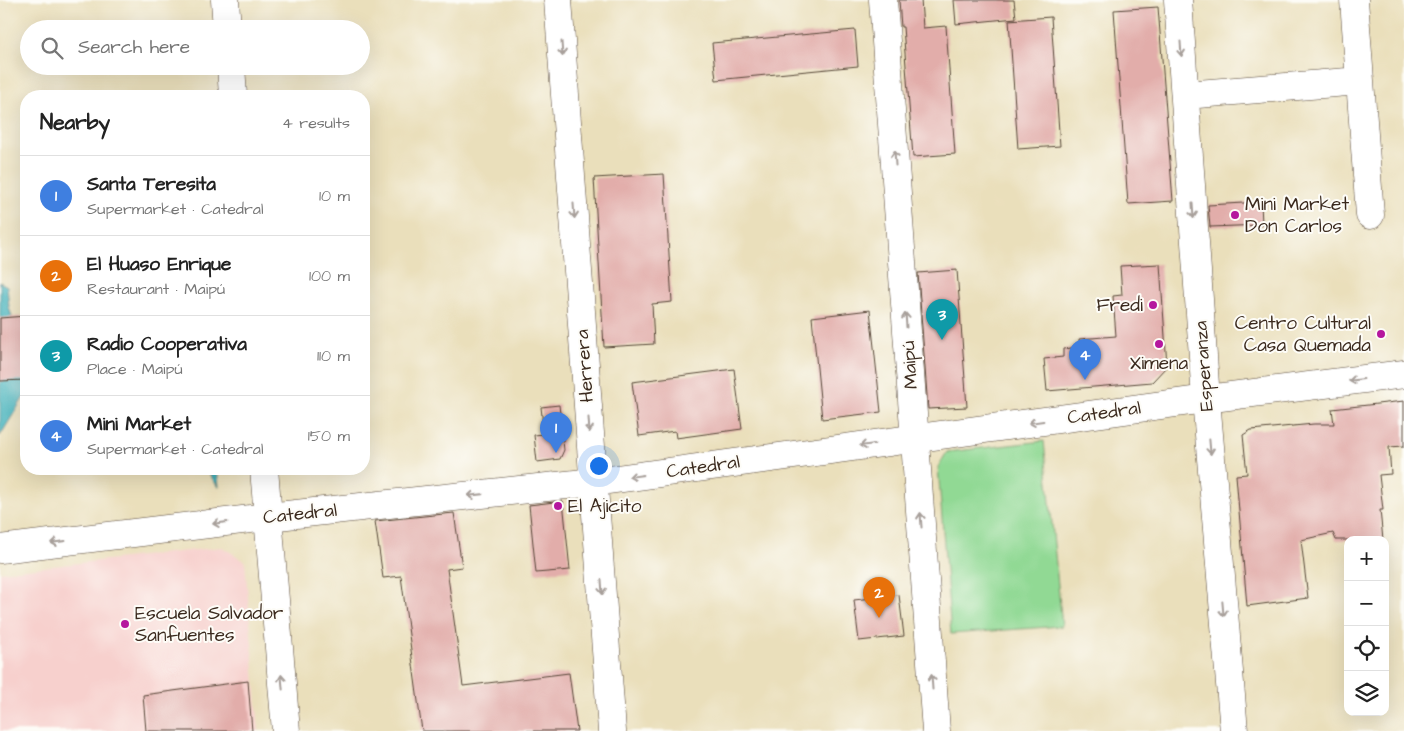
<!DOCTYPE html>
<html lang="en">
<head>
<meta charset="utf-8">
<style>
  :root { --surface:#fff; --page:#f6f6f6; --text:#222; --muted:#767676; --line:#e0e0e0; --accent:#db2777 }
  body { margin:0; font-family:"Architects Daughter",sans-serif; background:var(--page); color:var(--text) }
  .controls { position:absolute; right:15px; bottom:15px; display:grid; overflow:hidden; border-radius:10px; box-shadow:0 5px 20px #0002 }
  .controls button { width:45px; height:45px; display:grid; place-items:center; padding:0; border:0; border-bottom:1px solid var(--line); background:var(--surface); color:var(--text); font:25px sans-serif }
  .you { position:absolute; left:598px; top:465px; width:18px; height:18px; margin:-12px; border:4px solid #fff; border-radius:50%; background:#1a73e8; box-shadow:0 0 0 8px #1a73e833 }
  .badge { display:grid; place-items:center; width:32px; height:32px; border-radius:50%; background:var(--accent); color:#fff; font-size:16px; font-weight:700 }
  .pin { position:absolute; translate:-50% -41px; filter:drop-shadow(0 1px 2px #0008) }
  .pin::after { content:''; position:absolute; top:26px; width:18px; height:15px; background:inherit; clip-path:polygon(0 0,100% 0,50% 100%) }
  .list { margin:0; padding:0; list-style:none }
  h2 { display:flex; justify-content:space-between; align-items:center; height:65px; margin:0; padding:0 20px; font-size:21px }
  h2 small { font-size:16px; font-weight:400; color:var(--muted) }
  .list li { display:grid; grid-template-columns:32px 1fr auto; gap:15px; align-items:center; box-sizing:border-box; height:80px; padding:0 20px; border-top:1px solid var(--line) }
  .list b { display:block; font-size:19px; white-space:nowrap }
  .list p { margin:0; font-size:16px; white-space:nowrap; color:var(--muted) }
  .list em { font-size:16px; font-style:normal; color:var(--muted) }
  .icon { flex:none; width:28px; height:28px; fill:none; stroke:currentColor; stroke-width:2; stroke-linecap:round; stroke-linejoin:round }
  .map { position:relative; flex:none; width:1404px; height:731px; overflow:hidden }
  .search { position:absolute; background:var(--surface); box-shadow:0 5px 20px #0002; left:20px; top:20px; width:350px; height:55px; display:flex; align-items:center; gap:12px; box-sizing:border-box; padding:0 18px; border-radius:28px; color:var(--muted); font-size:19px }
  .panel { position:absolute; background:var(--surface); box-shadow:0 5px 20px #0002; left:20px; top:90px; width:350px; height:385px; border-radius:20px }
  .map>svg:first-child { display:block }
</style>
</head>
<body>
<div class="map">
<svg width="1404" height="731" viewBox="0 0 1404 731">
  <rect width="100%" height="100%" fill="#fdfcf7"/>
  <filter id="ink" filterUnits="userSpaceOnUse"><feTurbulence type="fractalNoise" baseFrequency=".02" numOctaves="2"/><feDisplacementMap in="SourceGraphic" scale="10" xChannelSelector="R" yChannelSelector="G"/><feConvolveMatrix kernelMatrix="1 2 1 2 8 2 1 2 1" color-interpolation-filters="sRGB"/></filter>
  <filter id="wash" filterUnits="userSpaceOnUse"><feTurbulence type="fractalNoise" baseFrequency=".0096" numOctaves="4" result="noise"/><feDisplacementMap in="SourceGraphic" scale="20" xChannelSelector="R" yChannelSelector="G"/><feGaussianBlur stdDeviation="1.12" result="paint"/><feColorMatrix in="noise" values="0 0 0 0 0 0 0 0 0 0 0 0 0 0 0 0 0 1.4 0 .05"/><feComposite in="paint" operator="in"/></filter>
  <g filter="url(#wash)">
    <rect width="100%" height="100%" fill="#eadfbb"/>
    <path fill="#f7d0cd" d="M222,547L245,561L259,731H0V572Z"/>
    <path fill="#91d994" stroke="#668259" d="M1044,441L1062,626L951,634L938,467L947,452Z"/>
    <path fill="#42b2bc" stroke="#3e6e6d" d="M0,282L7,286L9,307L26,361V394L0,436Z
      M206,469H217L219,487H218Z"/>
    <g id="blocks">
      <path fill="#e2adaa" d="M899,0H921L923,28L946,26L955,154L913,157L903,27H901Z
        M954,0H1014L1016,18L956,24Z
        M1158,7L1173,201L1128,204L1114,10Z
        M1051,17L1060,146L1018,149L1009,20Z
        M855,30L858,66L716,80L712,43Z
        M664,174L672,302L652,304L654,344L604,347L594,178Z
        M1261,202L1262,225L1210,227L1208,205Z
        M1160,264L1167,366L1152,382L1047,391L1044,359L1063,357V349L1080,347L1079,339L1116,336L1113,296L1122,295L1120,266Z
        M957,270L967,407L928,409L918,273Z
        M870,310L881,412L822,419L812,317Z
        M26,316V380L0,381V318Z
        M734,369L742,429L676,438L675,431L639,436L632,382Z
        M1404,401V446L1389,447L1391,474L1379,475L1383,510H1380L1383,540H1336L1333,533L1301,540L1308,598L1247,606L1236,475L1247,474L1243,435L1251,430L1314,424H1334L1332,409Z
        M559,405L564,450L560,459L537,462L534,435L544,434L541,407Z
        M563,501L570,570L536,573L529,505Z
        M454,513L462,567L447,569L463,686L569,673L577,731H422L401,576L383,578L375,521Z
        M899,595L904,636L859,641L854,600Z
        M248,681L252,731H146L143,695Z"/>
    </g>
  </g>
  <g filter="url(#ink)">
    <use href="#blocks" fill-opacity="0" stroke="#554536" stroke-width="1"/>
    <g fill="none" stroke-linecap="round" stroke-linejoin="round">
      <g stroke="#554536" stroke-width="29">
        <path id="minor" d="M225,0L227,29
          M558,0L612,731
          M883,0L936,731
          M1178,0L1206,399L1234,731
          M1354,0L1370,215
          M231,66L233,96
          M1185,95L1360,81
          M264,469L286,731"/>
      </g>
      <g stroke="#554536" stroke-width="29">
        <path id="major" d="M0,549L268,517L594,482L1206,399L1404,374"/>
      </g>
      <use href="#minor" stroke="#fff" stroke-width="28"/>
      <use href="#major" stroke="#fff" stroke-width="28"/>
    </g>
    <defs><path id="oneway-shaft" d="M-6 0H5M1.5-3L5.5 0L1.5 3" fill="none" stroke-width="1.6" stroke-linecap="round" stroke-linejoin="round" transform="scale(1.25)"/></defs>
    <g stroke="#a79f9a">
      <use href="#oneway-shaft" transform="translate(562 49) rotate(86)"/>
      <use href="#oneway-shaft" transform="translate(1181 49) rotate(86)"/>
      <use href="#oneway-shaft" transform="translate(895 158) rotate(-94)"/>
      <use href="#oneway-shaft" transform="translate(574 211) rotate(86)"/>
      <use href="#oneway-shaft" transform="translate(1193 211) rotate(86)"/>
      <use href="#oneway-shaft" transform="translate(906 320) rotate(-94)"/>
      <use href="#oneway-shaft" transform="translate(1356 380) rotate(173)"/>
      <use href="#oneway-shaft" transform="translate(1036 422) rotate(172)"/>
      <use href="#oneway-shaft" transform="translate(589 425) rotate(86)"/>
      <use href="#oneway-shaft" transform="translate(867 445) rotate(172)"/>
      <use href="#oneway-shaft" transform="translate(1210 447) rotate(85)"/>
      <use href="#oneway-shaft" transform="translate(636 476) rotate(172)"/>
      <use href="#oneway-shaft" transform="translate(475 495) rotate(174)"/>
      <use href="#oneway-shaft" transform="translate(921 520) rotate(-94)"/>
      <use href="#oneway-shaft" transform="translate(220 523) rotate(173)"/>
      <use href="#oneway-shaft" transform="translate(58 542) rotate(173)"/>
      <use href="#oneway-shaft" transform="translate(602 587) rotate(86)"/>
      <use href="#oneway-shaft" transform="translate(1223 609) rotate(85)"/>
      <use href="#oneway-shaft" transform="translate(282 682) rotate(-95)"/>
      <use href="#oneway-shaft" transform="translate(932 682) rotate(-94)"/>
    </g>
  </g>
  <g fill="#b5179e" stroke="#fdfcf7" stroke-width="2">
    <circle cx="1235" cy="215" r="5"/>
    <circle cx="1153" cy="305" r="5"/>
    <circle cx="1381" cy="334" r="5"/>
    <circle cx="1159" cy="344" r="5"/>
    <circle cx="558" cy="506" r="5"/>
    <circle cx="125" cy="624" r="5"/>
  </g>
  <g text-anchor="middle" dominant-baseline="central" stroke-width="4" stroke-linejoin="round" paint-order="stroke">
    <g font-size="19" fill="#3b2a1e" stroke="#fdfcf7" text-anchor="start">
      <text x="1245" y="204">Mini Market<tspan x="1245" dy="22">Don Carlos</tspan></text>
      <text x="1143" y="305" text-anchor="end">Fredi</text>
      <text x="1371" y="323" text-anchor="end">Centro Cultural<tspan x="1371" dy="22">Casa Quemada</tspan></text>
      <text x="1159" y="363" text-anchor="middle">Ximena</text>
      <text x="568" y="506">El Ajicito</text>
      <text x="135" y="613">Escuela Salvador<tspan x="135" dy="22">Sanfuentes</tspan></text>
    </g>
    <g font-size="19" fill="#3b2a1e" stroke="#fdfcf7">
      <text transform="translate(910 365) rotate(-94)">Maipú</text>
      <text transform="translate(585 366) rotate(-94)">Herrera</text>
      <text transform="translate(1204 366) rotate(-94)">Esperanza</text>
      <text transform="translate(1104 413) rotate(-8)">Catedral</text>
      <text transform="translate(703 467) rotate(-8)">Catedral</text>
      <text transform="translate(300 514) rotate(-6)">Catedral</text>
    </g>
  </g>
</svg>
<div class="controls">
<button>+</button>
<button>−</button>
<button><svg class="icon" aria-label="locate" viewBox="0 0 24 24"><circle cx="12" cy="12" r="6"/><path d="M12 2v4M12 18v4M2 12h4M18 12h4"/></svg></button>
<button><svg class="icon" aria-label="layers" viewBox="0 0 24 24"><path d="M12 4l9 5-9 5-9-5zM3 14l9 5 9-5"/></svg></button>
</div>
<div class="you"></div>
<div class="pin badge" style="left:556px;top:453px;background:#3f7fe0">1</div>
<div class="pin badge" style="left:879px;top:618px;background:#e8710a">2</div>
<div class="pin badge" style="left:942px;top:340px;background:#0f9aa8">3</div>
<div class="pin badge" style="left:1085px;top:380px;background:#3f7fe0">4</div>
<div class="search"><svg class="icon" aria-label="search" viewBox="0 0 24 24"><circle cx="10" cy="10" r="6"/><path d="M15 15l6 6"/></svg>Search here</div>
<section class="panel">
<h2>Nearby<small>4 results</small></h2>
<ul class="list">
<li><span class="badge" style="background:#3f7fe0">1</span><div><b>Santa Teresita</b><p>Supermarket · Catedral</p></div><em>10 m</em></li>
<li><span class="badge" style="background:#e8710a">2</span><div><b>El Huaso Enrique</b><p>Restaurant · Maipú</p></div><em>100 m</em></li>
<li><span class="badge" style="background:#0f9aa8">3</span><div><b>Radio Cooperativa</b><p>Place · Maipú</p></div><em>110 m</em></li>
<li><span class="badge" style="background:#3f7fe0">4</span><div><b>Mini Market</b><p>Supermarket · Catedral</p></div><em>150 m</em></li>
</ul>
</section>
</div>
</body>
</html>
